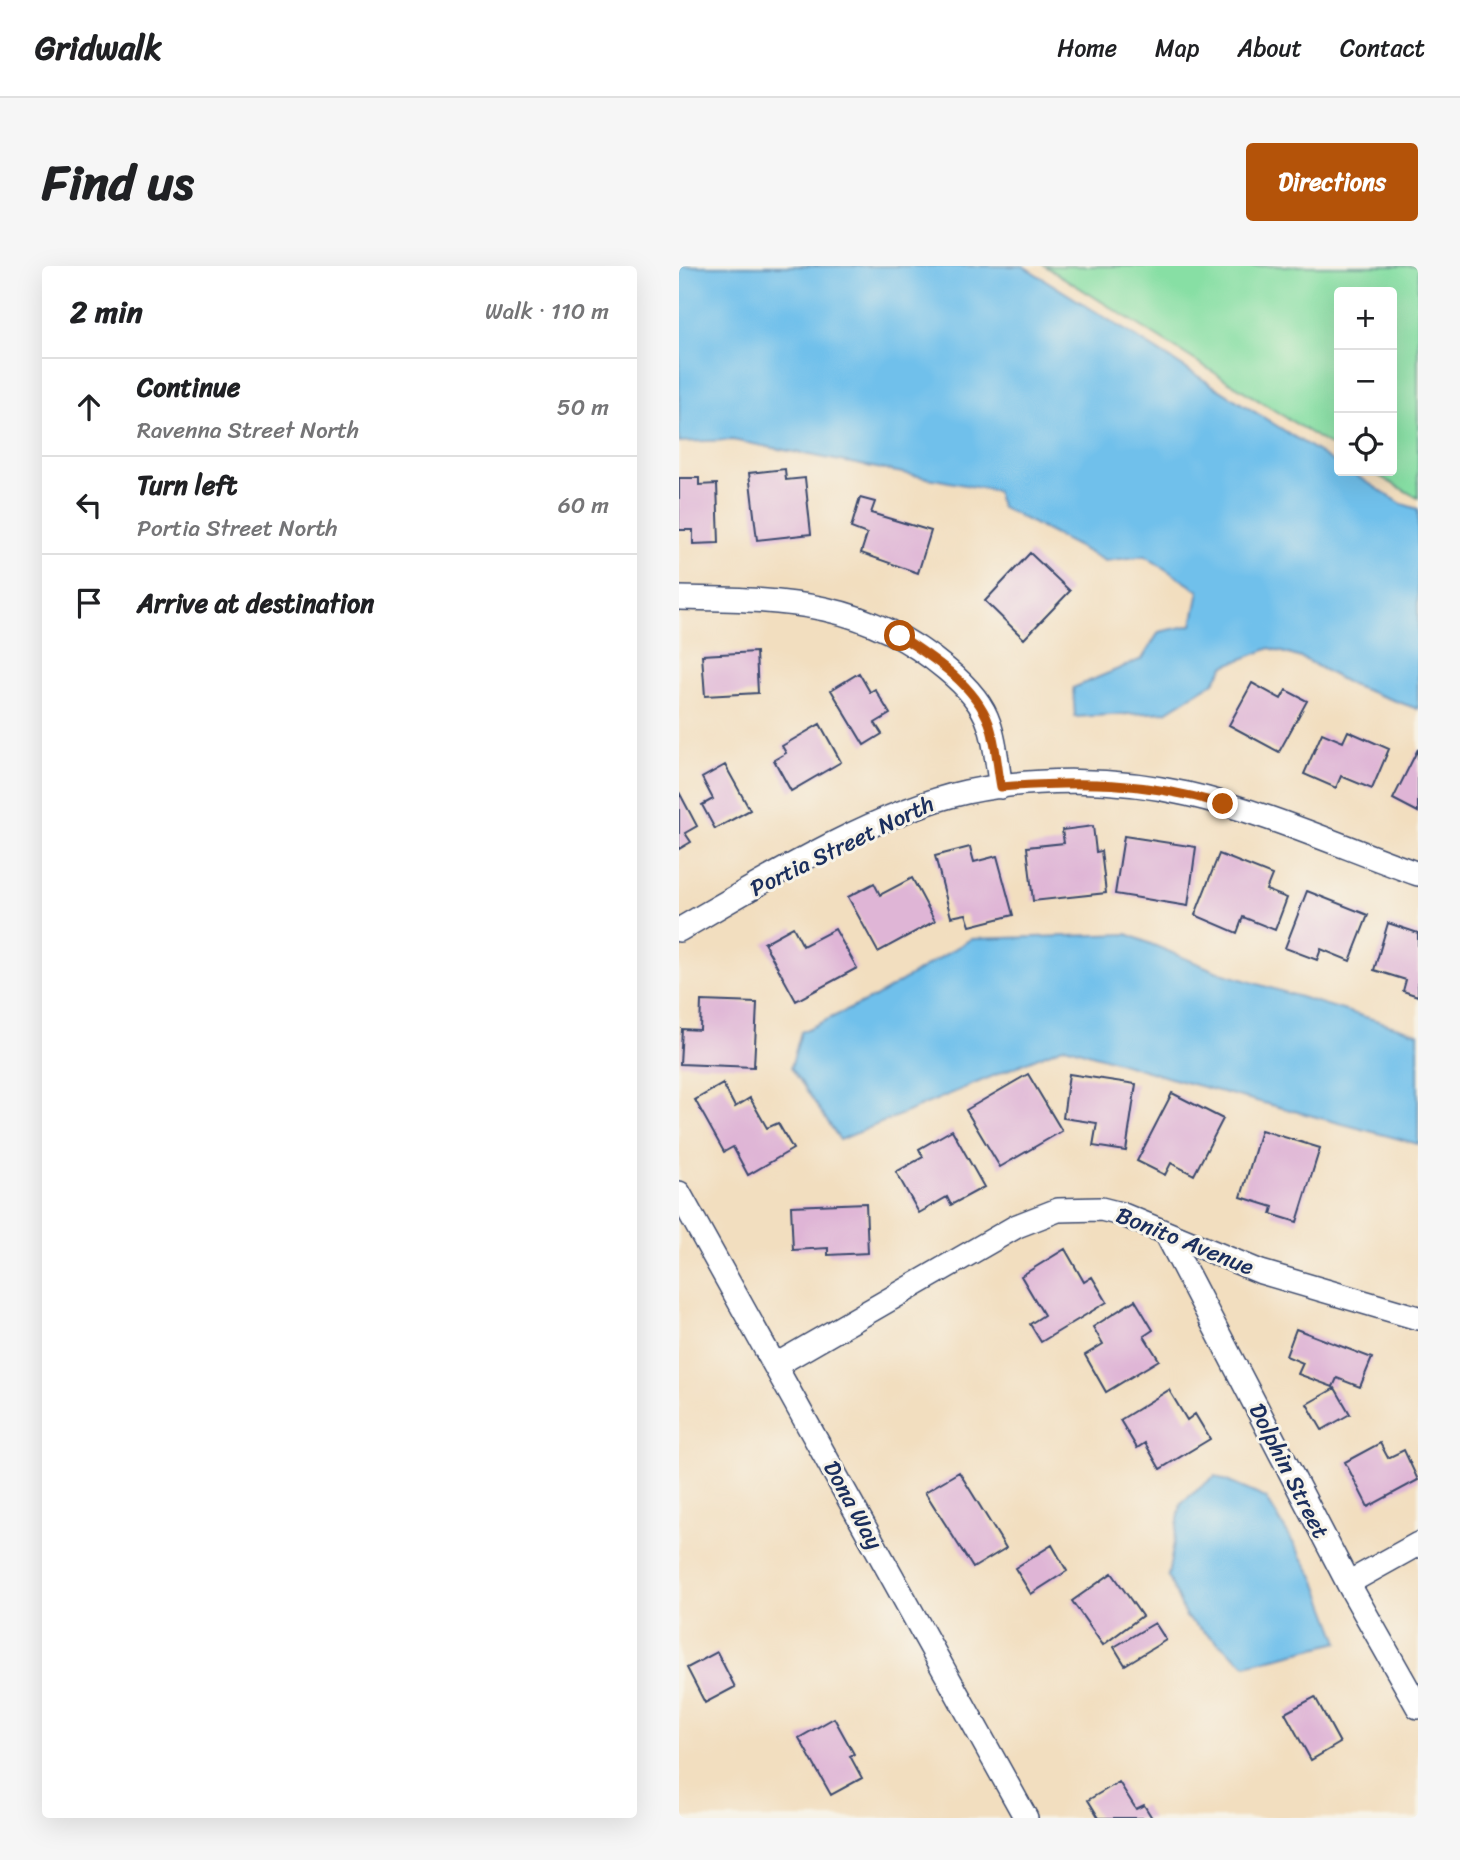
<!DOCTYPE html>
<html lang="en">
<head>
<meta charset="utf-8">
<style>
  :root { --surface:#fff; --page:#f6f6f6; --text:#202124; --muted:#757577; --line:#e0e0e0; --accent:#b45309 }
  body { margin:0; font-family:Sriracha,sans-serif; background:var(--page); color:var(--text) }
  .controls { position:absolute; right:21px; top:21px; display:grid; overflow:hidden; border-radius:7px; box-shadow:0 7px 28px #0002 }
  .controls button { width:63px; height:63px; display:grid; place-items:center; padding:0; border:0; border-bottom:2px solid var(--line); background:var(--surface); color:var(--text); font:35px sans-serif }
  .stop { position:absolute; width:21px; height:21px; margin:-16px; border:5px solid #b45309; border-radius:50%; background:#fff }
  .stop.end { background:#b45309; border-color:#fff; box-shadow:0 2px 7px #0008 }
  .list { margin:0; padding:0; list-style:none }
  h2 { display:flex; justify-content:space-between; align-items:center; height:91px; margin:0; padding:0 28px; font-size:30px }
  h2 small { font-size:23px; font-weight:400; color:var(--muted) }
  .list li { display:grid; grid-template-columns:46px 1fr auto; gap:21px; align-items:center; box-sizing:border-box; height:98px; padding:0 28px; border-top:2px solid var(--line) }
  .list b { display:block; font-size:26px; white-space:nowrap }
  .list p { margin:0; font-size:23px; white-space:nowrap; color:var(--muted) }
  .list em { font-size:23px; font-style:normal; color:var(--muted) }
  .icon { flex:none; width:38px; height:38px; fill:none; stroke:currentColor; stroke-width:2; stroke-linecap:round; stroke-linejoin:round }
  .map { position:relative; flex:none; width:739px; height:1552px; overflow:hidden; border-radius:7px }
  header { display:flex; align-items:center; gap:42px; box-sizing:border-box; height:98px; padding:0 35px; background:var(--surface); border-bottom:2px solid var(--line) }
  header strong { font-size:33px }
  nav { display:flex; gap:38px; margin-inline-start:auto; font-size:24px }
  .intro { display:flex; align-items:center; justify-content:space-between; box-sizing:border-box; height:168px; padding:0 42px }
  h1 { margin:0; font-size:49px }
  .button { padding:18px 32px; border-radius:7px; background:var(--accent); color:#fff; font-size:24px; font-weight:700 }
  main { display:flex; gap:42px; padding:0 42px }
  aside { flex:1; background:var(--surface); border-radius:7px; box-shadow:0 7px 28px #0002 }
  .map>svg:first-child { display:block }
</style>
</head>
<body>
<header>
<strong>Gridwalk</strong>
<nav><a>Home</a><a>Map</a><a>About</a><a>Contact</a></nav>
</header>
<div class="intro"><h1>Find us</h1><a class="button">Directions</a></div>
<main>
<aside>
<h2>2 min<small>Walk · 110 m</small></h2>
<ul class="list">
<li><svg class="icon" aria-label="ahead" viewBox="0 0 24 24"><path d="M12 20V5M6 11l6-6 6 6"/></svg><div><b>Continue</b><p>Ravenna Street North</p></div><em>50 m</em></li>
<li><svg class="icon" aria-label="left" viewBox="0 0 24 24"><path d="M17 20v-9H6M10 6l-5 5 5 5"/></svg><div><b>Turn left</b><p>Portia Street North</p></div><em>60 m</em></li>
<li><svg class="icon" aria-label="arrive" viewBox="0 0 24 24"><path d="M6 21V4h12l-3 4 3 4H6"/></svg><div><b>Arrive at destination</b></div></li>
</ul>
</aside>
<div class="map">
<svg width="739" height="1552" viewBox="0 0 739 1552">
  <rect width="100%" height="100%" fill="#f7f3e8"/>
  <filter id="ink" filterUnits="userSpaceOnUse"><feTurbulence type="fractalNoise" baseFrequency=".0143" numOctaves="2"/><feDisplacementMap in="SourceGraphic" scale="14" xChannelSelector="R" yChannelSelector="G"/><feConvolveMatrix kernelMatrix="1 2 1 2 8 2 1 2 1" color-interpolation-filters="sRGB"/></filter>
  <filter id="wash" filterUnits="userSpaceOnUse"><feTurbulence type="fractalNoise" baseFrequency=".00686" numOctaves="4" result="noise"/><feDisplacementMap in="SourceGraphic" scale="28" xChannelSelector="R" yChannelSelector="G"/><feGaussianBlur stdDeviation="1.57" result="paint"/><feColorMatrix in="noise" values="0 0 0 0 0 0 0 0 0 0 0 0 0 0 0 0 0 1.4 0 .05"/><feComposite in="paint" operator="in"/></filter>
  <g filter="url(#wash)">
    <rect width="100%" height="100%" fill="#f2debf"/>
    <path fill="#87dfa4" stroke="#518781" stroke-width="2" d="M366,0H739V232L691,205H713V26H660V185Z"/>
    <path fill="#70c0eb" stroke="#4678a4" stroke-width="2" d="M0,0H344L660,199V205H670L723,238L739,243V443L672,419L625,393L591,382L545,400L535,416L487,446L396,451L394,422L463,393L480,366L513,359L520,325L466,290L426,295L322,241L317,225L53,174L0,176Z
      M448,668L539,706L739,767V878L498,814L386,780L161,874L112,801L122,766L196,731L292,673Z
      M536,1210L587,1232L636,1313L660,1376L567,1399L507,1351L489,1310L502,1237Z"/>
    <g id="blocks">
      <path fill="#dfb5d6" d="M106,203L107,214L126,212L132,268L78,274L70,207Z
        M0,212H20V219L38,218L40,277L14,278V264H0Z
        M181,232L196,236L192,247L252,265L239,307L182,287L188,268L172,262Z
        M351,287L391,325L345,373L306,335Z
        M77,386L79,427L26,430L23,389Z
        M180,407L191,426L196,423L211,448L196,457L203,468L185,479L152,424Z
        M573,417L602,433L607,424L628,435L600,486L550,459Z
        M141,458L162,496L112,525L95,494L107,487L103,480Z
        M669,465L710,483L693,523L662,510L657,522L625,508L643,467L664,476Z
        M739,483V546L714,533Z
        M46,499L71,544L36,563L23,539L34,533L23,512Z
        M0,526L18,560L6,567L12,576L0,583Z
        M414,560L417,586L422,585L427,627L354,635L348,581L385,577L383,564Z
        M445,570L517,581L509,640L436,628Z
        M291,581L295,596L318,590L334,649L291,660L287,648L272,651L256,590Z
        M540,588L593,609L587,624L608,632L596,664L564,651L558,667L516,649Z
        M233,612L256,655L199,686L169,631L195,617L201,629Z
        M628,625L689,649L671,695L642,683L638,694L606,682Z
        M709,657L739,667V730L724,725L727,714L695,704Z
        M114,661L124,680L156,663L178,702L117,735L85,677Z
        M22,735L78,737L75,801L1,798L3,763L21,764Z
        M349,808L383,865L321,901L287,844Z
        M390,808L457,818L447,885L414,880L418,857L384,852Z
        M44,818L56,841L71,832L88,862L99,857L114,883L69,909L54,881L45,886L16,834Z
        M493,827L544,853L515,909L492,897L486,909L458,895Z
        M273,864L305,921L272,939L268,931L240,947L217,906L244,891L240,883Z
        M582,864L641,882L618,956L592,948L594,941L562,931Z
        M187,937L189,987L149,989V982L114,984L112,940Z
        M386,983L405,1016L413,1011L428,1036L362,1076L351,1058L365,1049L342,1010Z
        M456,1034L474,1064L465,1070L480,1094L427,1126L406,1089L424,1078L414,1061Z
        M617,1063L693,1092L681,1121L658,1112L654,1121L619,1108L624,1097L607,1090Z
        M656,1122L671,1148L643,1164L628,1138Z
        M490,1124L508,1154L516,1148L531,1173L481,1203L466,1177L458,1182L441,1154Z
        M701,1177L709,1192L725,1184L739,1214L689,1241L666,1196Z
        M280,1206L327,1282L294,1302L246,1226Z
        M373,1279L388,1305L352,1328L336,1302Z
        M433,1307L463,1350L424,1379L393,1335Z
        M476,1357L487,1374L446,1399L435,1381Z
        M38,1386L56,1421L26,1437L8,1402Z
        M636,1431L661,1477L632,1494L606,1447Z
        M155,1452L175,1488L171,1490L183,1512L152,1529L120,1472Z
        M440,1516L457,1543L465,1539L473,1552H420L409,1534Z"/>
    </g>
  </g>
  <g filter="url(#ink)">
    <use href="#blocks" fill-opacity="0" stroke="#3b496d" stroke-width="2"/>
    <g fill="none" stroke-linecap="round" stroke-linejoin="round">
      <g stroke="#3b496d" stroke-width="26">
        <path id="street" d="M0,332C103,334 184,333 267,403C284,417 303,436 310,458C317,477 318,500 322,521
          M0,664C81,617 196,546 287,526C357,511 438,512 508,528C587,546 663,581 739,608
          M0,927L347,1552
          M487,967L669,1317L739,1441
          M97,1099L338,960L379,944L422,943L442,948L582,1006L739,1052
          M669,1317L739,1278"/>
      </g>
      <use href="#street" stroke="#fff" stroke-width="23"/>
    </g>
  </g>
  <g fill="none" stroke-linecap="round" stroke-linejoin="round" filter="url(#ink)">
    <path stroke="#b45309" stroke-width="9" d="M221,370C254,392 295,418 310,457C317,476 318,500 322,521C403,515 464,515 544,538"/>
  </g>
  <g text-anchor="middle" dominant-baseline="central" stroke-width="6" stroke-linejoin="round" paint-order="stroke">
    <g font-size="23" fill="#1b2f5e" stroke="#f7f3e8">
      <text transform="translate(163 580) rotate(-26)">Portia Street North</text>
      <text transform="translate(506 975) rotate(22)">Bonito Avenue</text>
      <text transform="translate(610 1205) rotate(63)">Dolphin Street</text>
      <text transform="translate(174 1239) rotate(61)">Dona Way</text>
    </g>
  </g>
</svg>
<div class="controls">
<button>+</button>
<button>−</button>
<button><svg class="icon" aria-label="locate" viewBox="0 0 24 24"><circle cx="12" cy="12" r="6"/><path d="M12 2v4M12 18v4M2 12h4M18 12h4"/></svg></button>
</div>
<div class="stop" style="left:221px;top:370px"></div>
<div class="stop end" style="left:544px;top:538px"></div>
</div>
</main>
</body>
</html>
